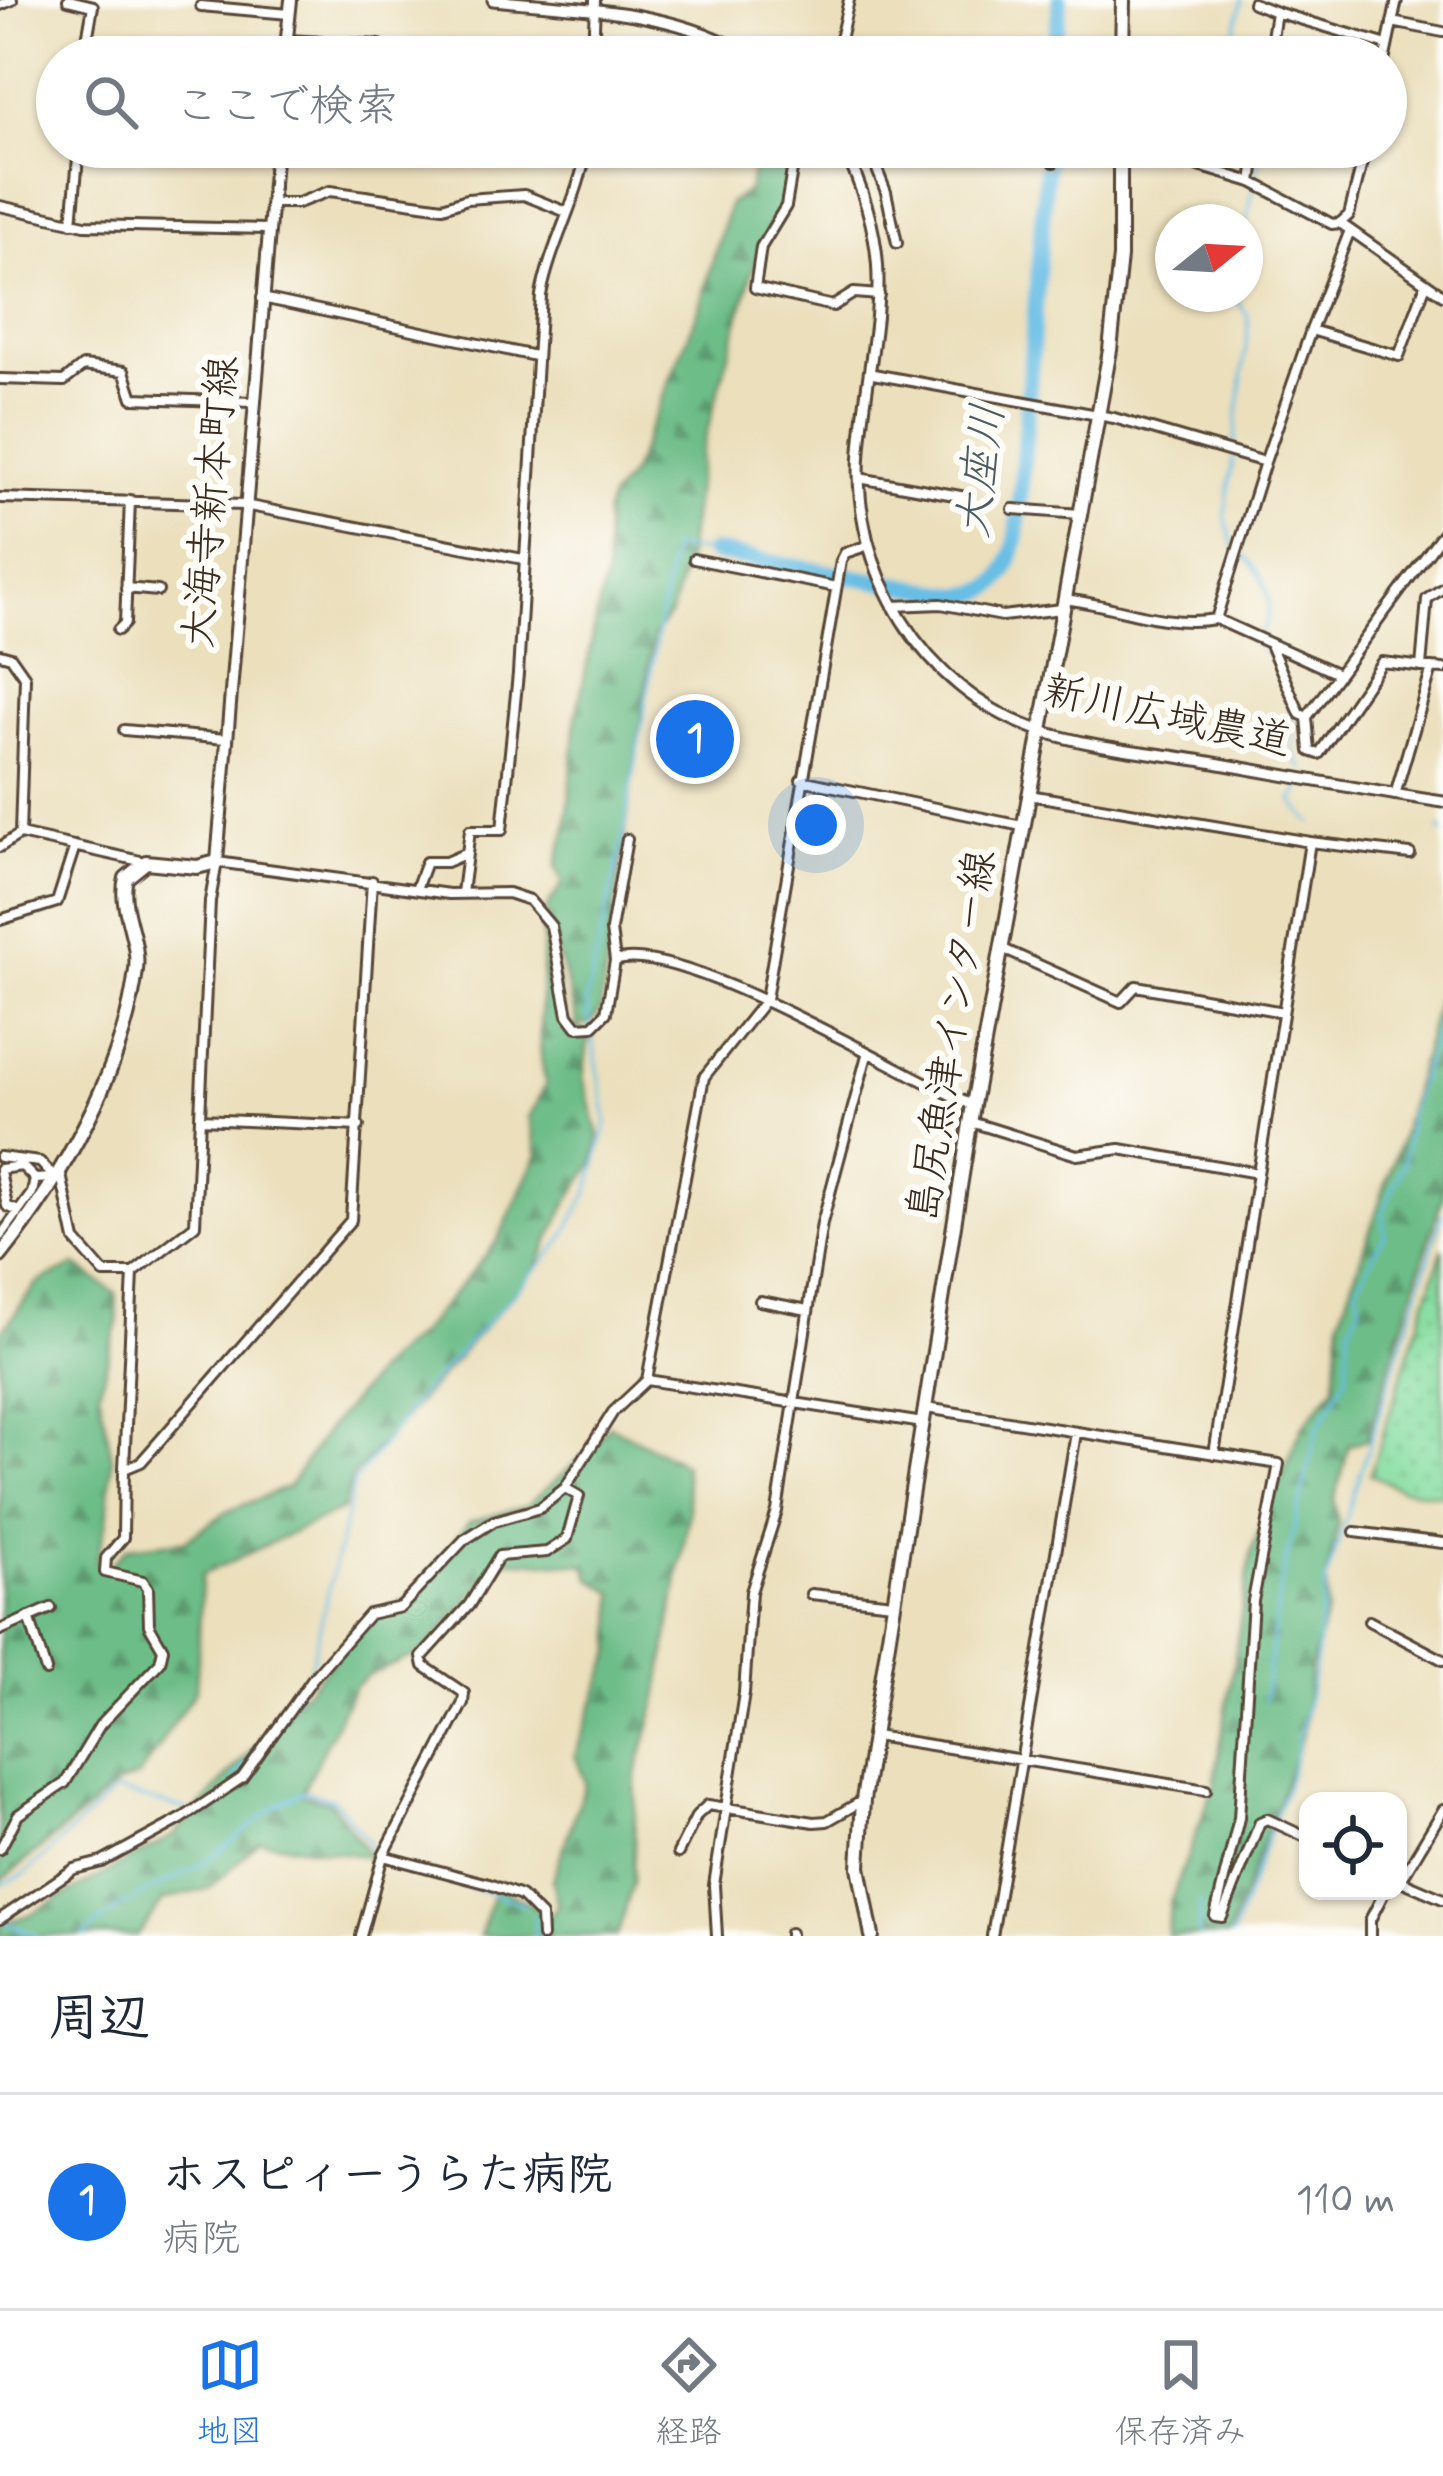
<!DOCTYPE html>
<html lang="ja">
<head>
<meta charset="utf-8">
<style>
  :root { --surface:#fff; --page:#f6f6f7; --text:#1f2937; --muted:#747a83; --line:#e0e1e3; --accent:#1a73e8 }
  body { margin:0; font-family:Mynerve,"Klee One",sans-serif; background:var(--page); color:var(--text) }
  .controls { position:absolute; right:36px; bottom:36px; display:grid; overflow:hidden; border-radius:24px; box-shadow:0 3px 9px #0004 }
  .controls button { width:108px; height:108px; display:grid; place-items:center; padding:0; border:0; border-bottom:3px solid var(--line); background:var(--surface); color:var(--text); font:60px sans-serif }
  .compass { position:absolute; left:1155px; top:204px; width:108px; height:108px; border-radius:50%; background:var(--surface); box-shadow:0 3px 9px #0004; rotate:72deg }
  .you { position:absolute; left:816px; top:825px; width:42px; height:42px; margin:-30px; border:9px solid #fff; border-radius:50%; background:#1a73e8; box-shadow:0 0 0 18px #1a73e833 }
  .badge { display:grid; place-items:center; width:78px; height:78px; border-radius:50%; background:var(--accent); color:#fff; font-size:39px; font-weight:700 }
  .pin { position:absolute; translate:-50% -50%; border:6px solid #fff; box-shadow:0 3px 12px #0006 }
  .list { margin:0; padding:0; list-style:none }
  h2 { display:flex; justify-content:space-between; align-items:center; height:156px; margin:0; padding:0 48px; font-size:51px }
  h2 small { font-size:39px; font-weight:400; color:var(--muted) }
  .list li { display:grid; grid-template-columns:78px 1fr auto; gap:36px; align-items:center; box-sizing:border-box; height:216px; padding:0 48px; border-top:3px solid var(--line) }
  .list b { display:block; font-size:45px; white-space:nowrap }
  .list p { margin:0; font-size:39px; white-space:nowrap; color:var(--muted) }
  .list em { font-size:39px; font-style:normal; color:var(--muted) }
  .icon { flex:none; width:66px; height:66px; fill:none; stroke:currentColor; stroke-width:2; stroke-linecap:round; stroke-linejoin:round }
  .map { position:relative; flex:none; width:1443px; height:1936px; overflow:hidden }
  .search { position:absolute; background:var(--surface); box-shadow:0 3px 9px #0004; left:36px; right:36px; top:36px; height:132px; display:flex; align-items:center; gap:30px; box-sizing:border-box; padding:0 42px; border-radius:66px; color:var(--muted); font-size:45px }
  .sheet { height:372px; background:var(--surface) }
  nav { display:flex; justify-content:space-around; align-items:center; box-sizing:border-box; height:168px; border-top:3px solid var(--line); background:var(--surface); font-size:33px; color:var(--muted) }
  nav a { display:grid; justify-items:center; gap:6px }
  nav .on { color:var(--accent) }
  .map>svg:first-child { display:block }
</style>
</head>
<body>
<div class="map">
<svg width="1443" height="1936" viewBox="0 0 1443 1936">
  <defs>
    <pattern id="grass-dots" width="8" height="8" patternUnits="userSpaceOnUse" patternTransform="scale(3)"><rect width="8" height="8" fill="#87dea2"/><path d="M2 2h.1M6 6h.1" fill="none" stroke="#75bf8b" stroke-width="1.8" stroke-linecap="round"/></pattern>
    <pattern id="forest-firs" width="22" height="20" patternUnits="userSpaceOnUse" patternTransform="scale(3)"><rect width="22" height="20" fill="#6dbd88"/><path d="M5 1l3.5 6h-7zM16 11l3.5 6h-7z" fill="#5b9a6f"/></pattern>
  </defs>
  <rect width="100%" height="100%" fill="#fdfcf7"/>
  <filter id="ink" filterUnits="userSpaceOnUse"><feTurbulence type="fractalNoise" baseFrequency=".00833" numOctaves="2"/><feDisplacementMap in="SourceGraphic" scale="24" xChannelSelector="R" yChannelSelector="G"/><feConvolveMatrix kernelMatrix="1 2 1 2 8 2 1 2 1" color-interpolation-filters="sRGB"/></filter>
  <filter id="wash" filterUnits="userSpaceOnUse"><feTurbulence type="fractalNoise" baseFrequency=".004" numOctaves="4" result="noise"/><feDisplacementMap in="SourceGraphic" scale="48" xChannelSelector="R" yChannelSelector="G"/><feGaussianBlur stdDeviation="2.7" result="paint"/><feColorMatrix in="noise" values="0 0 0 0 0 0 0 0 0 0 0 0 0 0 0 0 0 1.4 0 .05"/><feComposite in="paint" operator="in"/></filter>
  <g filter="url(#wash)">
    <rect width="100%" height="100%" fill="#ebdfbc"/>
    <path fill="url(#grass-dots)" stroke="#618460" stroke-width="3" d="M1443,1248V1495L1401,1489L1370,1474Z"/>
    <path fill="url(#forest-firs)" stroke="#547453" stroke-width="3" d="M757,147H793L783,204L758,251L701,452L687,555L671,613L653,636L600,1011L590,1024L578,1025L546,909L563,883L556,866L567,828L576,717L606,573L605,516L610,499L631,474L700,307L729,204L749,190Z
      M547,927L565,1022L589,1034L583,1078L599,1135L594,1163L567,1203L536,1268L352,1477L343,1509L202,1575L196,1689L139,1776L118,1784L0,1882V1334L37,1283L76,1265L116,1294L118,1322L99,1391L112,1458L107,1522L96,1561L107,1569L128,1547L184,1541L228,1511L288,1487L327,1430L388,1359L419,1334L497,1242L538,1155L529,1117L546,1084C533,1034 546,982 542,930Z
      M1443,980V1196L1367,1440L1349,1445L1334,1501L1338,1523L1326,1578L1327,1611L1310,1670L1303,1733L1228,1936H1168L1170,1903L1214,1786L1252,1548L1302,1428L1335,1385L1340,1319L1398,1148Z
      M609,1425L684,1464L689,1513L658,1698L636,1775L633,1883L617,1936H479L496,1886L551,1915L558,1905L552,1880L586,1783L575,1755L613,1649L614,1593L590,1578L587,1565L502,1560L423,1652L366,1676L353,1688L301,1794L330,1802L371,1857L260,1841L210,1888L163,1900L138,1936H0V1924L29,1915L173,1836L359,1632L420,1587L469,1522L526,1506L594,1447Z"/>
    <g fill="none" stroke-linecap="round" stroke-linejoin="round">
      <path stroke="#68bee5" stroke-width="3" d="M1229,57L1242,0
        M1245,231L1261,147
        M1232,294L1248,316V329L1234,448
        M1233,458L1225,516L1234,548
        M1242,554C1265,574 1279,607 1260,635
        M1252,640L1274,661
        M1291,703L1294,754L1303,770
        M1301,787L1293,801L1311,823
        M1440,828L1443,833
        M308,1678L354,1482L420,1395L561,1242L589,1191L607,1121L586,1001L622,844L672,548L713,552
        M1264,1700L1281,1582L1317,1430L1347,1375L1349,1328L1360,1307L1357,1286L1385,1234L1383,1212L1404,1163L1409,1114L1443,1007
        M234,1779L300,1690
        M413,1868L524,1904
        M0,1886L26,1873L115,1791L187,1810
        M535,1915V1936
        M4,1922L37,1936
        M84,1936C120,1899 162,1888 204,1862C241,1839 263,1808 305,1791L334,1800L381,1858
        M1199,1936L1200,1902
        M1232,1936L1290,1776L1314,1673L1326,1580L1443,1213"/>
      <path stroke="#68bee5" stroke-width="16" d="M1054,57L1060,0
        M713,552L957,595C999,596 1008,574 1017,536L1048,147"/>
    </g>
  </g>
  <g filter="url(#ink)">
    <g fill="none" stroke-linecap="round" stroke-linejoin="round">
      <g stroke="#554536" stroke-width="14">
        <path id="minor" d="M68,0L93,6L84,57
          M1253,3L1276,12L1269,57
          M0,5L12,0
          M201,6L289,14
          M1276,12L1387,45
          M1392,22L1443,32
          M287,40L380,45
          M593,57L595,0
          M836,57L849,0
          M1385,57L1397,0
          M796,147L786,206L761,247L755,288L833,306L854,293L879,295
          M868,147L886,192L897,243
          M1136,147L1252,182L1332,224L1340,223L1443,295
          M1054,162L1058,147
          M1252,182L1257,147
          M272,203H298L330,191L443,207L467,199L524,195L564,211
          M0,206L85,225L268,229
          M72,223L79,147
          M1340,223L1349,215L1366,147
          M262,298L535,356
          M1311,330L1349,233
          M873,374L1114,418L1265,462L1216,619C1163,628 1117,605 1064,599
          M0,379L64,381L83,366L124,371L133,398L253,402
          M1265,462L1311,330L1399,356L1426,284
          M859,478L966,497
          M0,498L244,505L523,559
          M1013,509L1080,514
          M694,559L836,587
          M126,588L158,591
          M893,606L941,604L1002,616L1062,609
          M1216,619L1338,674
          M118,630L125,623L130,500
          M1271,647L1300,714L1307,717L1443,533
          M0,654L11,657L25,677L20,834
          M1421,667L1427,599L1443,588
          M1307,717L1310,751L1319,754L1382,662L1432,668
          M124,730L226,739
          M801,780L1022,826
          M1029,795L1310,842L1214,1454
          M1395,795L1432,668L1443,669
          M1310,842L1410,854
          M0,847L20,834L145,862
          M416,889L426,862H446L467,853
          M462,893L470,830H502L518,674L541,295C551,243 579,198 587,147
          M0,920L57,902L75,846
          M1003,949L1121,1002L1136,986L1283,1012
          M615,961L611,930L627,839
          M200,1119L359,1126
          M971,1122L1077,1155L1120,1149L1258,1173
          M0,1157L40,1162L55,1178
          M0,1169L22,1166L35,1179L53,1178
          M60,1170L75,1240L104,1273H133L195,1225L210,901L217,862L449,894L508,893L529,900L551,926L568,1015L577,1027L593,1026L606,1013L615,961C681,939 901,1075 972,1105
          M0,1171L7,1206L18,1211
          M0,1237L32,1193L35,1179
          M133,1273L124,1469L141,1462L156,1445L351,1220L372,881
          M760,1301L808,1310
          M647,1380L923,1423
          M926,1408L1279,1464L1253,1601L1239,1818L1215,1916L1222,1917L1260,1822L1267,1819L1308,1838
          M1355,1532L1443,1543
          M811,1594L893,1603
          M29,1617L46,1671
          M1369,1621L1443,1660
          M0,1630L51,1608
          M875,1736L1206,1790
          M0,1849L18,1815L65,1783L100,1725L160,1662L163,1649L149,1625L148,1588L143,1581L105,1572L106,1558L123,1538L124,1469
          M678,1853L697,1815L708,1805L814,1822L827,1821L862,1801
          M383,1856L489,1884L521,1896L541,1916L542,1936
          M1399,1880L1443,1899
          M1401,1880L1443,1810
          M0,1919L74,1869L102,1862L181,1819L242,1778L313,1678L369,1614L401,1607L464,1540L494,1521L540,1508L565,1488L613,1412L647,1380L704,1077L766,999L841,561L845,553L869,545
          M790,1933V1936
          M361,1936L383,1856L463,1703L464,1693L424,1666L422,1657L469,1605L499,1556L547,1552L567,1539L579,1496L565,1488
          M717,1936L714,1885L744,1693L751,1592L777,1511L822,1223L867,1055
          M992,1936L1076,1433
          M1370,1936V1920L1385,1891"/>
      </g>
      <g stroke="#554536" stroke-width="15">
        <path id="tertiary" d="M493,0C580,9 677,9 752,57
          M843,147C903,269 870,326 860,450C850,570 922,690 1038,730C1092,748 1152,752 1209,762C1287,776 1365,790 1443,802"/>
      </g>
      <g stroke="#554536" stroke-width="16">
        <path id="secondary" d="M285,57L291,0
          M217,862L276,147"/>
      </g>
      <g stroke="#554536" stroke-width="18">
        <path id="primary" d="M1122,57L1123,0
          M0,1256C62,1179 124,1070 136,970C140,939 118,907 126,878L146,862L197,867L217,862
          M872,1936L859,1867L863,1800L973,1105L1110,350L1120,257V147"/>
      </g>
      <use href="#minor" stroke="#fff" stroke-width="8"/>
      <use href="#tertiary" stroke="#fff" stroke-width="9"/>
      <use href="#secondary" stroke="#fff" stroke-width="10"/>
      <use href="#primary" stroke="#fff" stroke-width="12"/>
    </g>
  </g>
  <g text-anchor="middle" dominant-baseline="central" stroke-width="12" stroke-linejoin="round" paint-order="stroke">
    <g font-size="42" fill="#3b2a1e" stroke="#fdfcf7">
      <text transform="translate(212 502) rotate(-85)">大海寺新本町線</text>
      <text transform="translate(1167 717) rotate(12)">新川広域農道</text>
      <text transform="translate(953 1036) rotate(-81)">島尻魚津インター線</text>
    </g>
    <g font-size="45" font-style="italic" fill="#4b5e64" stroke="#fdfcf7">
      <text transform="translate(982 471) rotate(-83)">大座川</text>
    </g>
  </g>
</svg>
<div class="controls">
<button><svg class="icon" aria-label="locate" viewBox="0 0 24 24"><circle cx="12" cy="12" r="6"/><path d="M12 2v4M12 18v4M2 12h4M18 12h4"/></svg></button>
</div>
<svg class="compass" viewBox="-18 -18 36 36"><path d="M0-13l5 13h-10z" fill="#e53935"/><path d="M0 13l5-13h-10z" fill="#747a83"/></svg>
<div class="you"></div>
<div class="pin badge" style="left:695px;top:739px">1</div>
<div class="search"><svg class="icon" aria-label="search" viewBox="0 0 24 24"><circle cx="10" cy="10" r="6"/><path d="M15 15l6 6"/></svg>ここで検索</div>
</div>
<section class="sheet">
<h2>周辺<small></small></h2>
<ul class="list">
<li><span class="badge">1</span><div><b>ホスピィーうらた病院</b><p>病院</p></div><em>110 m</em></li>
</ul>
</section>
<nav>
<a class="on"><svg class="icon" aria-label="map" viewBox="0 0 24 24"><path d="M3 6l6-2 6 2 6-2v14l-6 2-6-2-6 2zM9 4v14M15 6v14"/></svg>地図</a>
<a><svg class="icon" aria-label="directions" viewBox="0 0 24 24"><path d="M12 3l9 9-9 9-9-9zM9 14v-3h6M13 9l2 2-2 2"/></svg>経路</a>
<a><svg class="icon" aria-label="saved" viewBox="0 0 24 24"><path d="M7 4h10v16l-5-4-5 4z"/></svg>保存済み</a>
</nav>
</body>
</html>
